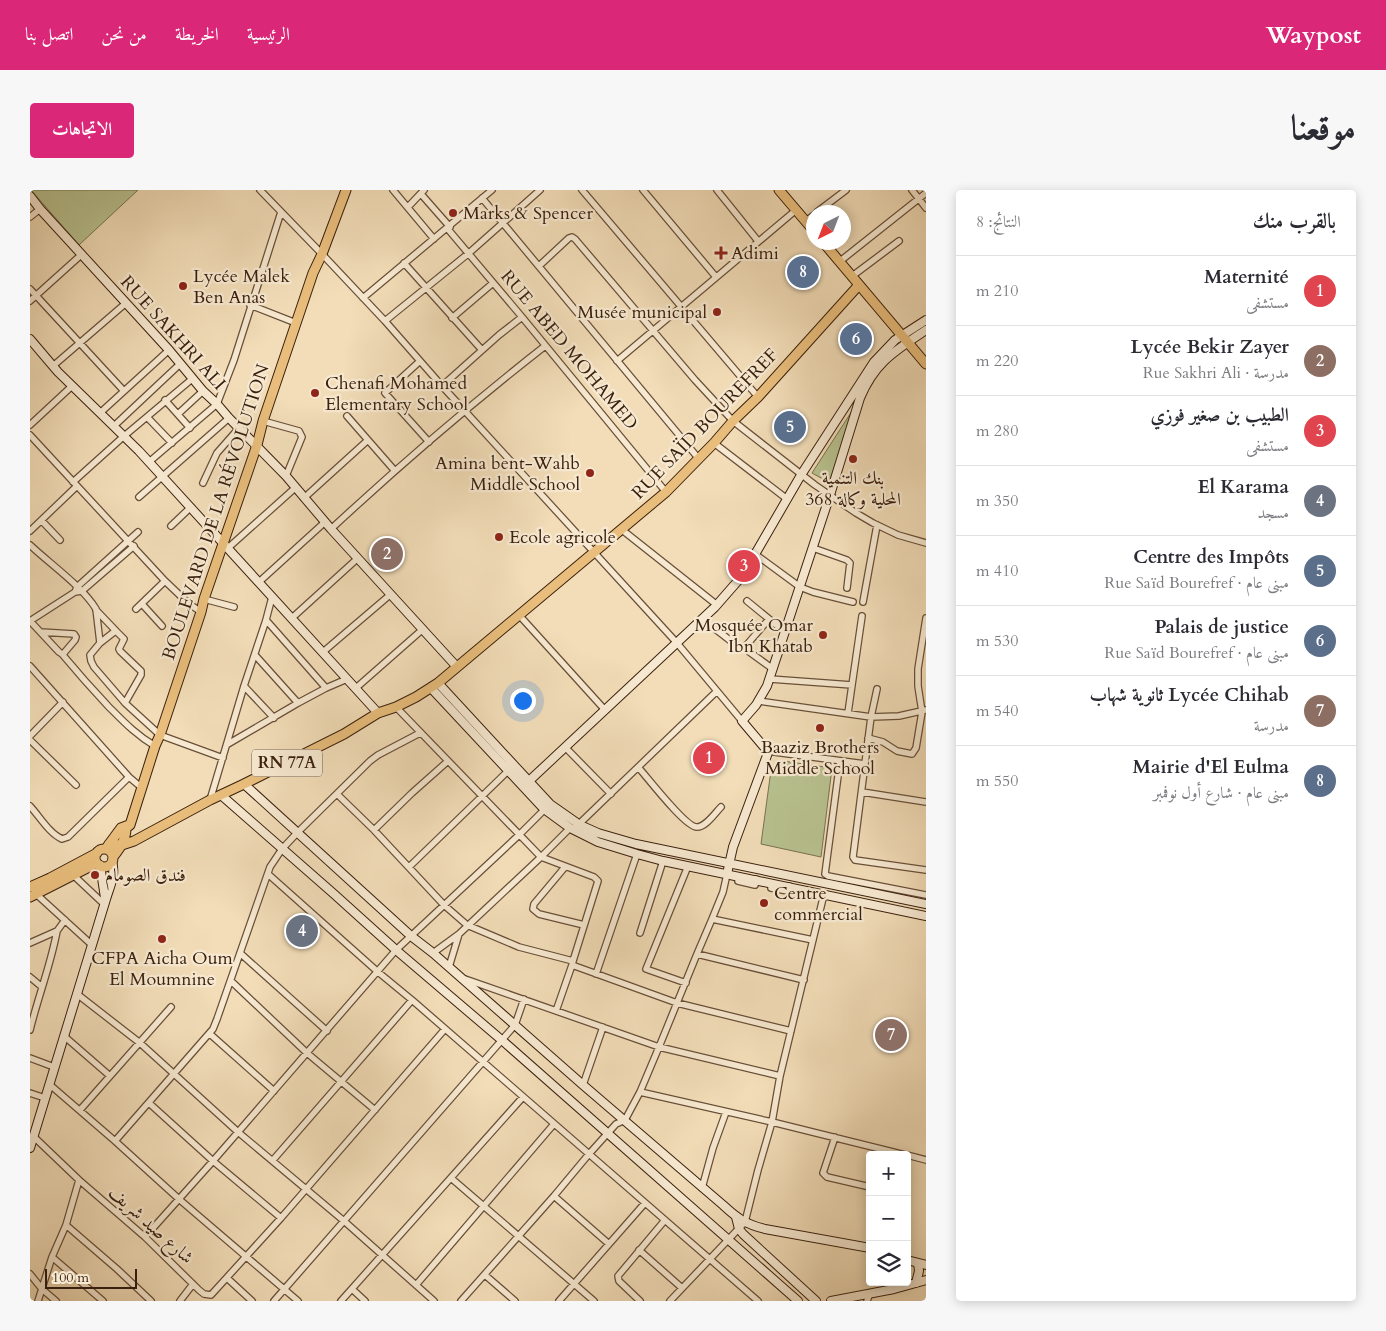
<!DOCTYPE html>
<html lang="ar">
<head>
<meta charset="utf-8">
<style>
  :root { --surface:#fff; --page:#f7f7f7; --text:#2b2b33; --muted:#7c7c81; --line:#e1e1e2; --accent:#db2777 }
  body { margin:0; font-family:Cardo,Amiri,serif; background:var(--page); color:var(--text); direction:rtl }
  .controls { position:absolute; right:15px; bottom:15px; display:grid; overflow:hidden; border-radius:5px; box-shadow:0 2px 12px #0003 }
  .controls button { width:45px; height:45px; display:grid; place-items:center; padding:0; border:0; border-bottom:1px solid var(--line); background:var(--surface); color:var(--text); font:25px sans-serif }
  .compass { position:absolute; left:776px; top:15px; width:45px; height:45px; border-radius:50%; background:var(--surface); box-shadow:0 2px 12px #0003; rotate:222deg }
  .scale { position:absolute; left:15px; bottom:12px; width:92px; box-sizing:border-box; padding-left:5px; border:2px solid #3a200e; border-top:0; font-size:14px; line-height:18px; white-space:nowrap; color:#3a200e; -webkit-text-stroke:4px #f7e9d1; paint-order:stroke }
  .you { position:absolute; left:492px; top:510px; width:18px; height:18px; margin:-12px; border:4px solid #fff; border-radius:50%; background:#1a73e8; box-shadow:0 0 0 8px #1a73e833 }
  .badge { display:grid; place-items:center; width:32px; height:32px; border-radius:50%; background:var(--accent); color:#fff; font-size:16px; font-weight:700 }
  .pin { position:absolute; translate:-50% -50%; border:2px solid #fff; box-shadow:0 1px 5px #0006 }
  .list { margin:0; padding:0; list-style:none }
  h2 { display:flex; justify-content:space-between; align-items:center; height:65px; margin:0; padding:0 20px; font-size:21px }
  h2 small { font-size:16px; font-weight:400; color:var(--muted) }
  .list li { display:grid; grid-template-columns:32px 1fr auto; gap:15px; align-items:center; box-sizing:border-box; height:70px; padding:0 20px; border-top:1px solid var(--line) }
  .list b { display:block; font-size:19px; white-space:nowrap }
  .list p { margin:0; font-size:16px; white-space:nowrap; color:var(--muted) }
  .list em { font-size:16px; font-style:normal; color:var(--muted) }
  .icon { flex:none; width:28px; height:28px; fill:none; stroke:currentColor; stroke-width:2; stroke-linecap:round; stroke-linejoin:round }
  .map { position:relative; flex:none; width:896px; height:1111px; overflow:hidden; direction:ltr; border-radius:5px }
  header { display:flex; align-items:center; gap:30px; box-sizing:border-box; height:70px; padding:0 25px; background:var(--accent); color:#fff }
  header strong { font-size:24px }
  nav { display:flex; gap:28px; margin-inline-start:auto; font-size:18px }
  .intro { display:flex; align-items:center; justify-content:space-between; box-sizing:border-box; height:120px; padding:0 30px }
  h1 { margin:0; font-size:35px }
  .button { padding:12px 22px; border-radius:5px; background:var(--accent); color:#fff; font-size:18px; font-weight:700 }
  main { display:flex; gap:30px; padding:0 30px }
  aside { flex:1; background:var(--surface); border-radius:5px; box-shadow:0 2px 12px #0003 }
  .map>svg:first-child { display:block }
</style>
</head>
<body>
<header>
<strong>Waypost</strong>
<nav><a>الرئيسية</a><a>الخريطة</a><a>من نحن</a><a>اتصل بنا</a></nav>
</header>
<div class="intro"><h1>موقعنا</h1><a class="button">الاتجاهات</a></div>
<main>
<aside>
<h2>بالقرب منك<small>النتائج: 8</small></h2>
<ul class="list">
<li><span class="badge" style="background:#e0444e">1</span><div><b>Maternité</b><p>مستشفى</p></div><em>210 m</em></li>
<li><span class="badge" style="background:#8d6e63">2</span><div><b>Lycée Bekir Zayer</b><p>مدرسة · Rue Sakhri Ali</p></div><em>220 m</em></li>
<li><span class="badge" style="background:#e0444e">3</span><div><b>الطبيب بن صغير فوزي</b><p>مستشفى</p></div><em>280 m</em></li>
<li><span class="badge" style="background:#6b7280">4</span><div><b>El Karama</b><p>مسجد</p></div><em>350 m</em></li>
<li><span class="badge" style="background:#5c6f8a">5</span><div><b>Centre des Impôts</b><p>مبنى عام · Rue Saïd Bourefref</p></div><em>410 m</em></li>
<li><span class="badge" style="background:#5c6f8a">6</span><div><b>Palais de justice</b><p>مبنى عام · Rue Saïd Bourefref</p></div><em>530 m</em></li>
<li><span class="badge" style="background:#8d6e63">7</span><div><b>Lycée Chihab ثانوية شهاب</b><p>مدرسة</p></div><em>540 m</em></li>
<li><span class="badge" style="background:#5c6f8a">8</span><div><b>Mairie d'El Eulma</b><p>مبنى عام · شارع أول نوفمبر</p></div><em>550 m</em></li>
</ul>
</aside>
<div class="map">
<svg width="896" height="1111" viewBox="0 0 896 1111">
  <rect width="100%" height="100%" fill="#f2ddb8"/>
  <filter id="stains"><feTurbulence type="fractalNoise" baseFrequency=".004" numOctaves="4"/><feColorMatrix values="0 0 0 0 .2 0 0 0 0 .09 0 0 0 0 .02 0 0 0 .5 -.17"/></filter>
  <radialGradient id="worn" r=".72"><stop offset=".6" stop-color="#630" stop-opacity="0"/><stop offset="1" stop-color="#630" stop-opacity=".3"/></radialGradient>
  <path fill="#b8c290" stroke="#79714f" d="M1,0H108L49,55Z
    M822,221L800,293L782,283Z
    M753,571L802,578L791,667L731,654L741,580Z"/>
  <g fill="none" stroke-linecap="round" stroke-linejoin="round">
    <g stroke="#684f38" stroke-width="8">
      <path id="street" d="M230,0L292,64L355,131L412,196L647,453L712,531
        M363,0L404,49
        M552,0L728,207
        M613,0L686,87
        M687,0L728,51
        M882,0L896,18
        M391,4L420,37
        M452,8L669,269
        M378,17L394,0
        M787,22L816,0
        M0,27L10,19
        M776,31L784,25
        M417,38L492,127L636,302
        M809,72L896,3
        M374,73L452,160
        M509,76L539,48L542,47L545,49L665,190L703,231L785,295L826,323L843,333L868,345L896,353
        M821,87L869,51
        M0,99L94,201
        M333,108L462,0
        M0,111L51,65
        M220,115L266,133
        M422,128L463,93
        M355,131L439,63L510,0
        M390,171L355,203L399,252
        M587,171L766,20
        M23,176L96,113
        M412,196L469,145L492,127
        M135,210L160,238
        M70,223L139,160
        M148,224L173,201
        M317,226L365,281
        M117,227L142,253
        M233,231L269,241L272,247L256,286
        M0,235L42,196
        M84,236L150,174
        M0,245L135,391L158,413L171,422
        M684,253L757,309
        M119,272L187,214L204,170L251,22
        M43,292L93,247L162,189
        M173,293L187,263L209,238
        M109,307L199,228
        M274,308L338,250
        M12,331L30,350
        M141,336L161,317
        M301,339C370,275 441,214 515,156
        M591,339L687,415
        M0,341L47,296
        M0,355C20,374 52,396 66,419L70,453
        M104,356L52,401L45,402L47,397L108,342
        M198,358L265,298
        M783,358L817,370L820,373L817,398
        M725,364L770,397L783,402L823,412
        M229,392L295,332
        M174,409L204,417
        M717,411L755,442
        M833,412L847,335
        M112,414L132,436
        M106,419L135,391
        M66,420L87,442
        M489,425L575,520
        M262,428L328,368
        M236,430L296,498
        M0,431L29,462L32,464L34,463L45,450L46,447L44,444L11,442
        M0,431L45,402
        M684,438L710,458H714L739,429
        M714,458L743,479
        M293,462L361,404
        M32,464C47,482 62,499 78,516C93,531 106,545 125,556
        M225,465L268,513
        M0,476L99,587L112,598
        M740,489L822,495L832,426
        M214,496L244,528
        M326,498L393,439
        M847,499L841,527L823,667L825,670L896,680
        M729,511L841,527L869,526L896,520
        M95,513L111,485V481L90,461L89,459L94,449L87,442H84L70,453L60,465L61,471L64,477L95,513L130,545L193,568
        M366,517L511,667L564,687L568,691L543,771
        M818,523L822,495
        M0,546L33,512
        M838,548L853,552L867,561L882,564L886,558L892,522L888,496V479L896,428
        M0,550L46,595
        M198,554L268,513L296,498L317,489
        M535,557L581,604
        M739,560L744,562L835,574
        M810,571L795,684L798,686L896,705
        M608,577C617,587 656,638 667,637C676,637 685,623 691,617
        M832,602L896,612
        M307,604L344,640L414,715L437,735L489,757L543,771L542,775L647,813L761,841
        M180,610L214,496L236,430L242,407
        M0,616C10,627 19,643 32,649L38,647L99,587
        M549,634L687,501
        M344,640L382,603L418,571
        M379,677L479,580
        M535,677L504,714L503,719L509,724L554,735
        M41,683L74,714
        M238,684L348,782L382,810L728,1111
        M709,686L708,691L725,695L726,689
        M742,693L741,698L758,701L759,696
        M5,703L62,755
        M682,729L783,750
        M610,743L633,671
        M0,753L27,741L35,730
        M210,763L297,841
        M403,763L429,744L511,667L540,638
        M667,764L774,790
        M419,777L429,744
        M566,784L607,664
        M0,787L12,797
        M435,789L629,857L750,886
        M201,791L277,863L345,920
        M656,793L616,779L658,676
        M47,804L110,853L208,942L314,1031L404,1111
        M526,821L542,775
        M0,840C8,807 21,774 27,741
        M180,844L244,901
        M34,846L80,886
        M0,868L24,877
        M19,894L85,951L150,1010L268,1111
        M553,895L573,837
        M610,902L742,932L875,965
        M0,903L15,908
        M119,913L183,971L251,1028
        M50,920L141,817
        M3,946L49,990L115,1047L169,1100L174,1104L181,1105L251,1028L415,839
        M805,947L793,983L797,987L840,997
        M85,951L183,839L187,829L240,677L252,659L267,643L340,571L348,565L390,543
        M877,965L896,970
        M243,970L382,810
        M421,988L564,1111
        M672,998L683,958L696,922
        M524,1006L579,1054
        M36,1035L87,1079L121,1111
        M115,1047L183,971L366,760L489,645L520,614
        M609,1060L652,1098
        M22,1067L73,1111
        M0,1084L12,1099L26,1111
        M455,1085L485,1111
        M197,1088L222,1111
        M386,1095L524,934
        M322,1099L335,1111
        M8,1111L22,1067L36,1035L49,990
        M150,1111L163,1094
        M244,1111L485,835L494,809
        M311,1111L493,907
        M431,1111L524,1006L559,964L586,934L595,930L610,902L629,857L667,764L682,729L693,702L697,684
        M529,1111L615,1013
        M610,1111L589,1091L588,1086L635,1030
        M640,1111L715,1032L728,980L742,932L750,886L794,704
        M837,1111L840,1103"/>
    </g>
    <g stroke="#3a200e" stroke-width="10">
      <path id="secondary" d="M0,6L10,19L139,160L173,201L187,214L199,228L256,286L301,339L427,477
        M0,149L28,182L109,261L348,523
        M408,493L520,614L550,635L568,643L606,654L896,714
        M401,498L514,619L540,638L568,652L607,664L633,671L896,726
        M499,591L685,417L713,385L771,285L844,172L865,150L896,130
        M214,594L381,746L403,763L553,895L693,1015C707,1028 715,1034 735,1039L840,1058
        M191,605L304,704L366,760L474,852L768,1111
        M70,675L75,708
        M697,684L703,657L739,560L734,557L712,531L726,515L737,496L800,305L830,208C845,172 865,161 896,140
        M0,958L76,709C80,696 86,685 82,671
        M706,1027L709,1039L713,1044L786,1111
        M877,1070L896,1075
        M886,1093L889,1081L888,1073
        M801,1111L864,1099L896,1090"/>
    </g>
    <g stroke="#3a200e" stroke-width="11">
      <path id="primary" d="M749,0L784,41
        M793,52L896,174
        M79,654L92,655L104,651L180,610L214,594L314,544L348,523L366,517L386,507L408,493L636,302L684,253L703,231L728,207L828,96
        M77,657L91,638L99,635
        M65 668a9 9 0 1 1 18 0a9 9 0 1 1-18 0Z
        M83,667C90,658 96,650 96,638L100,635L125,556L130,545L171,422L174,409L227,255L233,231L283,83L292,64L316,0
        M0,697L20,688L67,663
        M0,707L67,673"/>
    </g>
    <use href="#street" stroke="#f7e9d1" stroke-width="5.5"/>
    <use href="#secondary" stroke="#f7e9d1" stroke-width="8"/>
    <use href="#primary" stroke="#e9be7c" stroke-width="9"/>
  </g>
  <g fill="#8f2418" stroke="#f7e9d1" stroke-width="2">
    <circle cx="423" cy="23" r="5"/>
    <path d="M688.5 55.5h5v5h5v5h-5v5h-5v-5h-5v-5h5z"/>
    <circle cx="153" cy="96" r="5"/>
    <circle cx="687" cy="122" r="5"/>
    <circle cx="285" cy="203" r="5"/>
    <circle cx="823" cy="269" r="5"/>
    <circle cx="560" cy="283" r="5"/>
    <circle cx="469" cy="347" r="5"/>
    <circle cx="793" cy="445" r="5"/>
    <circle cx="790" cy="538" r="5"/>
    <circle cx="65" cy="685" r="5"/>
    <circle cx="734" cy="713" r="5"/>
    <circle cx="132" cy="749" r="5"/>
  </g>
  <g text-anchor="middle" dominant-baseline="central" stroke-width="4.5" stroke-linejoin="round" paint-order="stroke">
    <rect fill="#f7e9d1" stroke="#735c48" stroke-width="1" x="222" y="559.5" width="70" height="27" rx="4"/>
    <g font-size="16" font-weight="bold" fill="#3a200e">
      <text x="257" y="573">RN 77A</text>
    </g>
    <g font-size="18" fill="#3a200e" stroke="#f7e9d1" text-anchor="start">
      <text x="433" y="23">Marks &amp; Spencer</text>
      <text x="701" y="63">Adimi</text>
      <text x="163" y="86">Lycée Malek<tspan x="163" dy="21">Ben Anas</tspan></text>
      <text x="677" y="122" text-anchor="end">Musée municipal</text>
      <text x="295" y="193">Chenafi Mohamed<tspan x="295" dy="21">Elementary School</tspan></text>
      <text x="550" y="273" text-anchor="end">Amina bent-Wahb<tspan x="550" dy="21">Middle School</tspan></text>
      <text x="823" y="288" text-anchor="middle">بنك التنمية<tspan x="823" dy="21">المحلية وكالة 368</tspan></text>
      <text x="479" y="347">Ecole agricole</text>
      <text x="783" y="435" text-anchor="end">Mosquée Omar<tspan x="783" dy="21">Ibn Khatab</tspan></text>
      <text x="790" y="557" text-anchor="middle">Baaziz Brothers<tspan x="790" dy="21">Middle School</tspan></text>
      <text x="75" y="685">فندق الصومام</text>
      <text x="744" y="703">Centre<tspan x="744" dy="21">commercial</tspan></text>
      <text x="132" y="768" text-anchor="middle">CFPA Aicha Oum<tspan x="132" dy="21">El Moumnine</tspan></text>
    </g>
    <g font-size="18" fill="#3a200e" stroke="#f7e9d1">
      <text transform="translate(143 143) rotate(48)">RUE SAKHRI ALI</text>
      <text transform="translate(539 160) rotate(50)">RUE ABED MOHAMED</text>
      <text transform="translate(675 234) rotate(-46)">RUE SAÏD BOUREFREF</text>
      <text transform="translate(186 322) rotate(-72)">BOULEVARD DE LA RÉVOLUTION</text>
      <text transform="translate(121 1035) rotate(42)">شارع صيد شريف</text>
    </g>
  </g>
  <rect width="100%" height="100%" filter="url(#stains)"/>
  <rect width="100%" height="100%" fill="url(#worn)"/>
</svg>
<div class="controls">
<button>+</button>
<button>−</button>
<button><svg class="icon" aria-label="layers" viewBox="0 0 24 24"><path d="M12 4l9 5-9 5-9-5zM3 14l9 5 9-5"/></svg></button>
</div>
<svg class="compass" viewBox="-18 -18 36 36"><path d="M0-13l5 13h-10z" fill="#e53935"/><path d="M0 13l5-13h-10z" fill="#7c7c81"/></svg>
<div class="scale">100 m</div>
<div class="you"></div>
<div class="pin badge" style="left:679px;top:568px;background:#e0444e">1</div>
<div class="pin badge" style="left:357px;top:364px;background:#8d6e63">2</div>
<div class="pin badge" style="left:714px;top:376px;background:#e0444e">3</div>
<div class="pin badge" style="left:272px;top:741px;background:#6b7280">4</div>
<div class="pin badge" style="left:760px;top:237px;background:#5c6f8a">5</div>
<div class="pin badge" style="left:826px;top:149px;background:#5c6f8a">6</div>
<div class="pin badge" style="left:861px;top:845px;background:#8d6e63">7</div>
<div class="pin badge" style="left:773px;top:82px;background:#5c6f8a">8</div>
</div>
</main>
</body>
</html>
